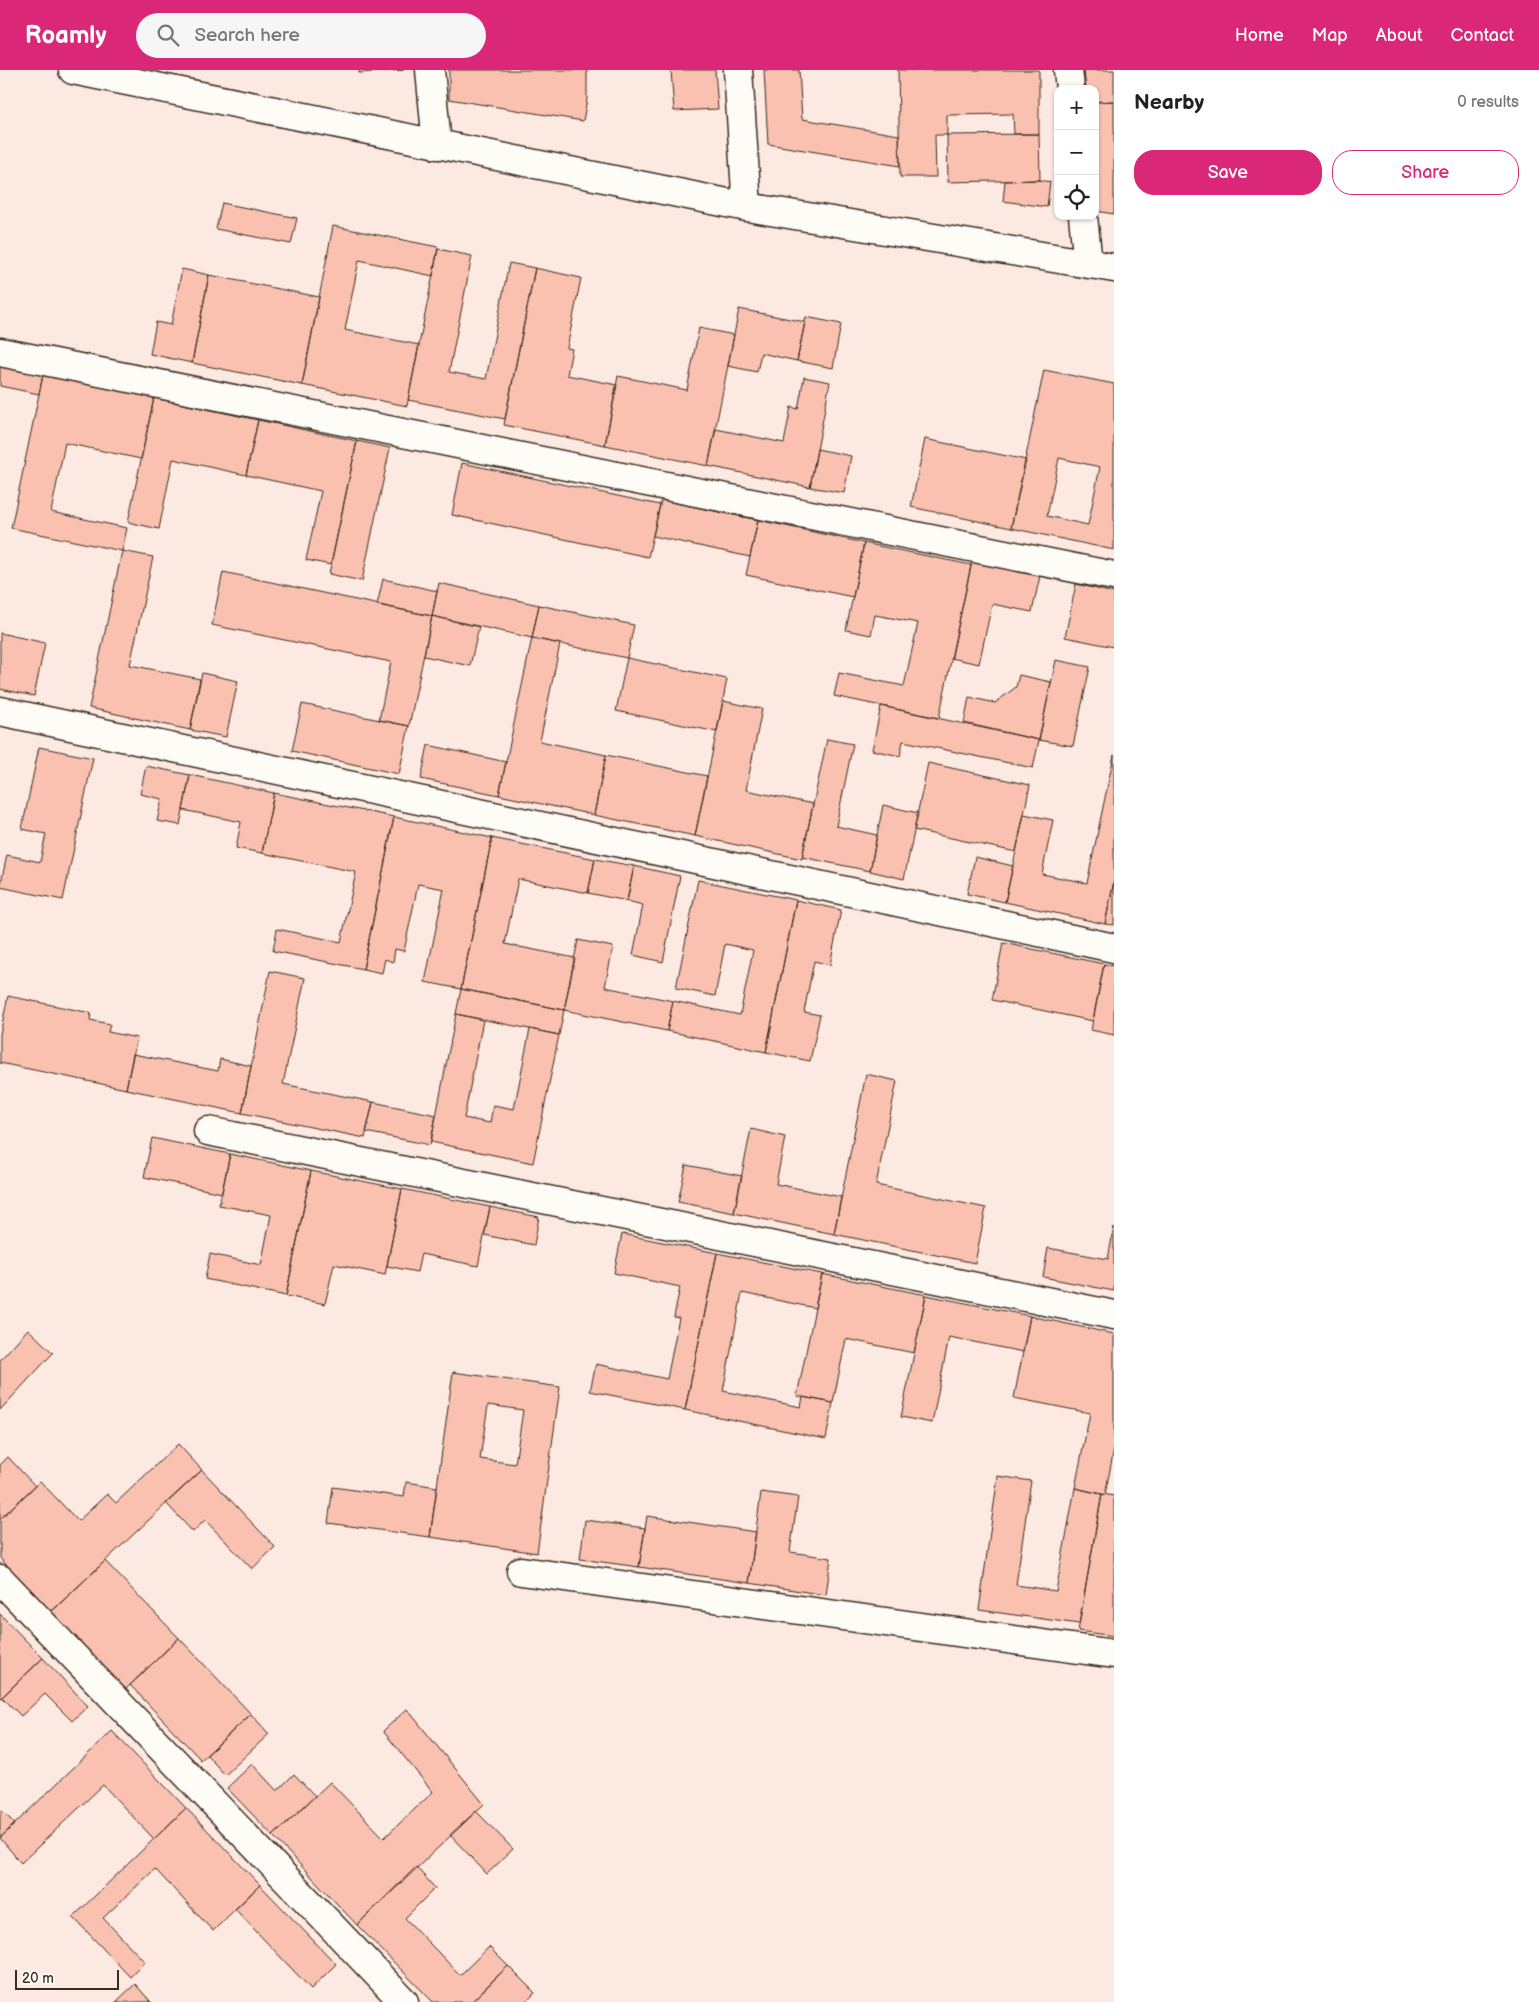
<!DOCTYPE html>
<html lang="en">
<head>
<meta charset="utf-8">
<style>
  :root { --surface:#fff; --page:#f6f6f6; --text:#222; --muted:#767676; --line:#e0e0e0; --accent:#db2777 }
  body { margin:0; font-family:"Balsamiq Sans",sans-serif; background:var(--page); color:var(--text) }
  .controls { position:absolute; right:15px; top:15px; display:grid; overflow:hidden; border-radius:10px; box-shadow:0 1px 4px #0004 }
  .controls button { width:45px; height:45px; display:grid; place-items:center; padding:0; border:0; border-bottom:1px solid var(--line); background:var(--surface); color:var(--text); font:25px sans-serif }
  .scale { position:absolute; left:15px; bottom:12px; width:104px; box-sizing:border-box; padding-left:5px; border:2px solid #3b2a1e; border-top:0; font-size:14px; line-height:18px; white-space:nowrap; color:#3b2a1e; -webkit-text-stroke:4px #fdfcf7; paint-order:stroke }
  .list { margin:0; padding:0; list-style:none }
  h2 { display:flex; justify-content:space-between; align-items:center; height:65px; margin:0; padding:0 20px; font-size:21px }
  h2 small { font-size:16px; font-weight:400; color:var(--muted) }
  .actions { display:flex; gap:10px; padding:15px 20px }
  .actions a { flex:1; padding:11px 0; border:1px solid var(--accent); border-radius:20px; text-align:center; font-size:18px; color:var(--accent) }
  .actions .main { background:var(--accent); color:#fff }
  .icon { flex:none; width:28px; height:28px; fill:none; stroke:currentColor; stroke-width:2; stroke-linecap:round; stroke-linejoin:round }
  .map { position:relative; flex:none; width:1114px; height:1932px; overflow:hidden }
  header { display:flex; align-items:center; gap:30px; box-sizing:border-box; height:70px; padding:0 25px; background:var(--accent); color:#fff }
  header strong { font-size:24px }
  nav { display:flex; gap:28px; margin-inline-start:auto; font-size:18px }
  .search { width:350px; height:45px; background:var(--page); display:flex; align-items:center; gap:12px; box-sizing:border-box; padding:0 18px; border-radius:28px; color:var(--muted); font-size:19px }
  main { display:flex }
  aside { flex:1; background:var(--surface) }
  .map>svg:first-child { display:block }
</style>
</head>
<body>
<header>
<strong>Roamly</strong>
<div class="search"><svg class="icon" aria-label="search" viewBox="0 0 24 24"><circle cx="10" cy="10" r="6"/><path d="M15 15l6 6"/></svg>Search here</div>
<nav><a>Home</a><a>Map</a><a>About</a><a>Contact</a></nav>
</header>
<main>
<div class="map">
<svg width="1114" height="1932" viewBox="0 0 1114 1932">
  <rect width="100%" height="100%" fill="#fceae2"/>
  <filter id="ink" filterUnits="userSpaceOnUse"><feTurbulence type="fractalNoise" baseFrequency=".02" numOctaves="2"/><feDisplacementMap in="SourceGraphic" scale="10" xChannelSelector="R" yChannelSelector="G"/><feConvolveMatrix kernelMatrix="1 2 1 2 8 2 1 2 1" color-interpolation-filters="sRGB"/></filter>
  <g filter="url(#ink)">
    <path fill="#fac1b0" stroke="#3b2a1e" fill-rule="evenodd" d="M359,0H404L359,3Z
      M449,0H587V29L583,51L449,29Z
      M671,0H715L718,39L674,41Z
      M764,0H799L802,49L899,65L900,96L768,74Z
      M898,0H1039V64H1014L1013,44L947,45V65H935L936,107H900Z
      M1084,0H1114V31L1095,32V19H1086Z
      M1114,31V144L1096,141L1095,136V32Z
      M1039,64L1040,110L948,112L947,65Z
      M1040,110L1050,112L1047,137L1003,131L1005,111Z
      M222,133L297,148L291,174L216,159Z
      M333,156L438,177L433,206L359,190L345,260L419,275L407,336L302,315Z
      M438,179L472,186L449,302L486,309L509,193L535,198L505,349L408,330Z
      M535,198L581,208L567,278L572,279L567,305L617,315L605,375L504,355Z
      M182,199L209,205L192,293L150,284L156,252L171,255Z
      M209,205L319,227L302,315L192,293Z
      M739,239L805,252L797,291L761,283L757,302L728,296Z
      M806,247L841,254L833,298L797,291Z
      M699,258L734,265L708,396L605,375L618,306L687,320Z
      M0,296L43,305L39,324L0,316Z
      M1044,300L1114,314V480L1011,458ZM1059,388L1100,397L1088,455L1047,446Z
      M43,305L154,328L141,389L65,373L51,442L127,458L122,481L11,458Z
      M804,307L830,312L810,417L708,396L716,359L784,373L791,337L798,339Z
      M154,328L258,350L246,405L173,389L159,459L128,452Z
      M258,350L357,371L331,495L306,490L321,421L246,405Z
      M925,369L1026,390L1011,458L911,437Z
      M357,371L390,378L362,511L329,504Z
      M817,379L851,386L844,423L810,417Z
      M462,393L660,435L648,487L452,445Z
      M661,430L758,450L750,487L653,466Z
      M758,450L864,473L853,527L746,505Z
      M864,473L971,495L939,648L834,626L839,603L904,616L918,553L875,545L871,565L846,560Z
      M122,481L153,487L130,595L200,609L190,660L89,638Z
      M972,492L1040,506L1032,542L992,534L979,594L951,588Z
      M223,502L432,546L409,656L379,650L391,592L212,555Z
      M383,509L437,521L432,546L377,535Z
      M439,513L539,535L532,568L432,546Z
      M1076,514L1114,523V577L1065,567Z
      M539,535L634,555L627,588L532,568Z
      M432,546L479,557L470,596L424,586Z
      M0,563L45,573L34,626L0,619Z
      M532,568L560,574L540,671L606,685L594,745L499,725Z
      M627,588L727,609L717,662L616,641Z
      M1056,590L1090,597L1073,676L1039,670Z
      M202,603L238,611L226,667L190,660Z
      M1019,605L1051,612L1039,670L964,653L969,627L995,633L1016,617Z
      M723,631L762,639L746,720L813,734L802,789L695,766Z
      M302,634L409,656L399,704L292,681Z
      M881,636L1039,670L1033,698L903,671L900,686L872,680Z
      M827,669L853,674L836,756L877,765L870,801L802,787Z
      M428,675L506,692L499,725L421,709Z
      M39,677L93,688L63,830L0,817L7,785L40,792L46,764L22,759Z
      M606,685L707,706L695,766L594,745Z
      M1114,685V811L1105,854L1005,832L1024,744L1053,750L1042,804L1087,813Z
      M928,693L1030,715L1016,782L914,760Z
      M146,696L190,705L180,755L157,751L162,729L140,724Z
      M190,705L274,723L262,783L236,778L241,752L183,740Z
      M274,723L394,747L363,899L273,881L277,859L341,872L356,802L262,783Z
      M883,735L918,743L904,809L870,801Z
      M394,747L492,768L461,919L425,912L444,819L418,814L404,881L395,879L393,892L385,889L382,903L363,899Z
      M492,768L595,789L588,823L518,809L505,874L575,888L564,940L461,919Z
      M975,787L1013,796L1005,832L967,824Z
      M595,789L634,796L627,831L588,823Z
      M634,796L680,806L663,892L633,885L643,835L627,831Z
      M698,810L796,830L766,982L667,961L673,931L740,945L753,880L725,874L715,926L676,918Z
      M1114,811V855L1105,854Z
      M796,830L841,840L830,895L814,891L804,942L820,945L810,991L766,982Z
      M578,870L613,877L605,917L673,931L667,961L564,940Z
      M1003,873L1104,894L1093,951L992,930Z
      M1104,894L1114,896V965L1091,960Z
      M270,901L305,908L283,1014L373,1032L365,1068L242,1043Z
      M461,919L564,940L559,965L456,944Z
      M8,926L91,943L90,950L110,954L108,962L137,968L126,1019L0,993V964Z
      M456,944L483,950L464,1048L490,1053L493,1035L514,1039L530,959L559,965L533,1093L431,1072Z
      M133,984L218,1001L220,989L251,996L242,1043L126,1019Z
      M866,1004L897,1011L876,1115L986,1138L975,1193L834,1164Z
      M373,1032L436,1045L430,1075L366,1062Z
      M751,1059L785,1067L776,1114L841,1127L834,1164L734,1143Z
      M152,1068L230,1084L222,1123L144,1107Z
      M230,1084L311,1101L286,1226L205,1209L210,1184L261,1195L271,1145L219,1135Z
      M686,1095L742,1106L734,1143L678,1132Z
      M311,1101L402,1119L385,1205L334,1194L325,1234L286,1226Z
      M402,1119L490,1137L478,1196L421,1184L417,1202L387,1196Z
      M490,1137L539,1147L534,1175L484,1165Z
      M1114,1157V1221L1043,1207L1048,1178L1108,1189Z
      M622,1164L717,1183L685,1340L590,1321L596,1294L667,1309L679,1248L674,1247L680,1217L614,1203Z
      M717,1183L822,1204L815,1238L742,1223L723,1321L801,1337L803,1327L833,1333L826,1369L685,1340Z
      M822,1204L926,1225L914,1283L846,1269L833,1333L797,1326Z
      M926,1225L1030,1246L1023,1282L949,1267L932,1353L901,1347Z
      M1030,1246L1114,1264V1379L1105,1425L1075,1418L1090,1343L1014,1328Z
      M28,1259L53,1283L0,1340V1290Z
      M453,1302L560,1317L537,1483L430,1467ZM488,1335L523,1340L515,1394L480,1389Z
      M178,1374L202,1400L51,1542L0,1488V1449L40,1411L78,1451L107,1424L116,1433Z
      M8,1387L35,1416L0,1449V1395Z
      M202,1400L275,1477L252,1499L205,1450L193,1462L166,1433Z
      M998,1406L1031,1411L1016,1515L1056,1521L1075,1418L1102,1424L1079,1554L979,1540Z
      M406,1412L437,1417L430,1467L328,1453L333,1417L404,1427Z
      M761,1422L798,1427L790,1482L831,1488L826,1525L749,1513Z
      M1102,1424L1114,1426V1566L1078,1561Z
      M647,1446L756,1462L749,1513L639,1497Z
      M585,1450L645,1458L639,1497L580,1489Z
      M105,1491L179,1568L125,1620L51,1542Z
      M0,1544L43,1588L0,1629Z
      M179,1568L251,1644L201,1690L130,1615Z
      M43,1588L88,1636L72,1651L45,1624L21,1646L2,1627Z
      M407,1639L484,1734L357,1855L273,1766L330,1712L384,1768L433,1722L383,1661Z
      M251,1644L269,1664L225,1705L207,1685Z
      M112,1661L186,1738L154,1769L103,1715L21,1793L0,1768Z
      M252,1694L277,1721L294,1704L315,1726L273,1766L227,1718Z
      M186,1738L260,1815L213,1861L155,1799L103,1848L145,1892L130,1907L73,1847Z
      M0,1739L15,1754L0,1768Z
      M476,1741L513,1779L487,1804L450,1765Z
      M416,1797L435,1818L405,1848L460,1905L489,1877L508,1896L471,1932H433L357,1855Z
      M260,1815L336,1894L311,1919L235,1839Z
      M508,1896L535,1923L526,1932H471Z
      M135,1914L151,1932H116Z"/>
    <g fill="none" stroke-linecap="round" stroke-linejoin="round">
      <g stroke="#3b2a1e" stroke-width="31">
        <path id="minor" d="M73,0L747,137L1114,198
          M430,0L437,75
          M738,0L747,137
          M1068,0L1070,19
          M1083,146L1088,194
          M0,282L1114,506
          M0,641L1114,878
          M208,1061L1114,1245
          M521,1501L1114,1584
          M0,1509L404,1932"/>
      </g>
      <use href="#minor" stroke="#fdfcf7" stroke-width="28"/>
    </g>
  </g>
</svg>
<div class="controls">
<button>+</button>
<button>−</button>
<button><svg class="icon" aria-label="locate" viewBox="0 0 24 24"><circle cx="12" cy="12" r="6"/><path d="M12 2v4M12 18v4M2 12h4M18 12h4"/></svg></button>
</div>
<div class="scale">20 m</div>
</div>
<aside>
<h2>Nearby<small>0 results</small></h2>
<ul class="list">
</ul>
<div class="actions"><a class="main">Save</a><a>Share</a></div>
</aside>
</main>
</body>
</html>
